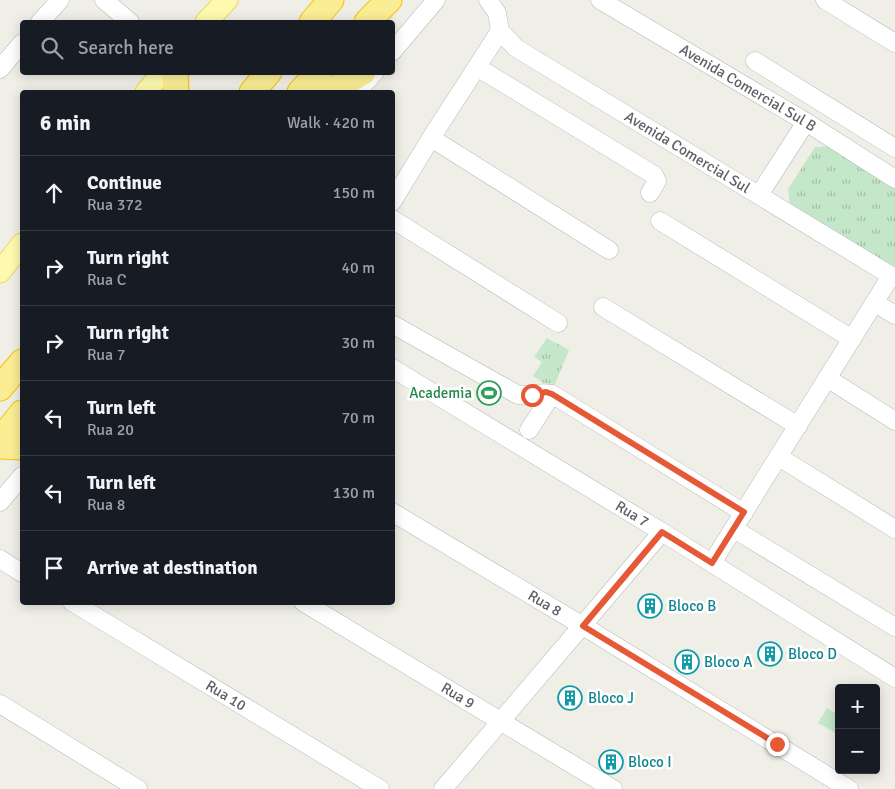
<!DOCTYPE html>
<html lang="en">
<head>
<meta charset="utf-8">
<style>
  :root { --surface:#171b24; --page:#242831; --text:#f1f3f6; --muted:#9ea1a6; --line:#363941 }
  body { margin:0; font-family:Signika,sans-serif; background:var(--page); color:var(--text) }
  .controls { position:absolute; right:15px; bottom:15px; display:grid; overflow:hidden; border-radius:5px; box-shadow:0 2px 12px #0003 }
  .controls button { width:45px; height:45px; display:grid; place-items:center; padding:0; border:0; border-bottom:1px solid var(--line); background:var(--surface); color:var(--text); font:25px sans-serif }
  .stop { position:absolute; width:15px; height:15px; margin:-11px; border:4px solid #e65937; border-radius:50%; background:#fff }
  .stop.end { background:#e65937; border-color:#fff; box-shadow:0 1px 5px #0008 }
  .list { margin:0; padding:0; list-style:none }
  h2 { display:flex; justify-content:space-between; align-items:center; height:65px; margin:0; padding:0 20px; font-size:21px }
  h2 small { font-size:16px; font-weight:400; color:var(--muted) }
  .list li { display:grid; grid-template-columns:32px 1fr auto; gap:15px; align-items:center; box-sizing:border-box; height:75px; padding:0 20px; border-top:1px solid var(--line) }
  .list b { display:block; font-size:19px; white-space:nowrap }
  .list p { margin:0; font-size:16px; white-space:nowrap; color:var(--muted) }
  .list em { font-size:16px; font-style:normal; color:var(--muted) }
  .icon { flex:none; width:28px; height:28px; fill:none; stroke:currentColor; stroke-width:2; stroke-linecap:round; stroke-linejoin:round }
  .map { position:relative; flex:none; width:895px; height:789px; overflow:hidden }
  .search { position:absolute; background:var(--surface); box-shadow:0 2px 12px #0003; left:20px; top:20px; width:375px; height:55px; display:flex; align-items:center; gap:12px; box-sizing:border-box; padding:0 18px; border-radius:5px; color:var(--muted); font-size:19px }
  .panel { position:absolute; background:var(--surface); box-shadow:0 2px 12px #0003; left:20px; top:90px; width:375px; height:515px; border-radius:5px }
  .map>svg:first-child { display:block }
</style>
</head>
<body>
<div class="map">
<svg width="895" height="789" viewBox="0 0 895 789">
  <defs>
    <pattern id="grass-tufts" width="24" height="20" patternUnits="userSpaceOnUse" patternTransform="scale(1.25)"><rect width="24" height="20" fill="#c5e7c9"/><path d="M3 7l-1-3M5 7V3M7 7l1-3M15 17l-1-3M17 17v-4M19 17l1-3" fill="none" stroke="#a3bfa7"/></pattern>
  </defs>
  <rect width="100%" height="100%" fill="#f0efe7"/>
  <path fill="url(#grass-tufts)" d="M831,146L895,186V270L790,206L788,189L815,147Z
    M547,338L569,350L555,384L544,383L533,376L542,362L534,357Z"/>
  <path fill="#c5e7c9" d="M827,708L839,716V735L818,723Z"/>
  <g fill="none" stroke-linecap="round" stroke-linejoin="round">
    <g stroke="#b7b9bd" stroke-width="19">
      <g id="minor">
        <path d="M104,0L130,22"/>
        <path id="s1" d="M488,0L497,13L500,31L516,48L895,278"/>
        <path id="s2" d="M600,0L806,122L895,179"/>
        <path d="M825,0L895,43"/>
        <path d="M40,22L60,0"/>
        <path d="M392,52L436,0"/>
        <path d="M755,61L895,148"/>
        <path d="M477,67L654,175L657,181L650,193"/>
        <path d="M0,69L22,43"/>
        <path d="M357,92L375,72"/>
        <path d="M431,138L609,250"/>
        <path d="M759,195L806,122"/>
        <path d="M392,202L431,138L500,31"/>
        <path d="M392,219L558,323"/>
        <path d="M660,221L852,339"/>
        <path d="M875,303L895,315"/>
        <path d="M603,307L798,426"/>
        <path d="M392,324L518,395C529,396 540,391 552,394"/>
        <path id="s3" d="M392,368L662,532L895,678"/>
        <path d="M827,378L895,421"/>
        <path d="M529,430L552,394L744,513"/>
        <path d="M779,457L895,529"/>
        <path d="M0,502L22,476"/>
        <path id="s4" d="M392,512L583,626L849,789"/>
        <path d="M734,529L895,627"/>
        <path d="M0,559L22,573"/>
        <path d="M712,563L891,276"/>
        <path id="s5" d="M72,602L380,789"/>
        <path id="s6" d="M303,602L613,789"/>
        <path d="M0,704L138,789"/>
        <path d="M443,789L662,532"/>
      </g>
    </g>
    <g stroke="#efd861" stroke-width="23">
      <path id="major" d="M206,22L227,0
        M146,92L163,72
        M0,272L22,244"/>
    </g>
    <g stroke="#f3c405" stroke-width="27">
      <path id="highway" d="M312,22L331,0
        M367,22L389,0
        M175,72L176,92
        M252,92L269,72
        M300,92L319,72
        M329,92L363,72
        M0,388L22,362
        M0,440L22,413
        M0,446L22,447"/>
    </g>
    <use href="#minor" stroke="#fff" stroke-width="18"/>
    <use href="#major" stroke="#fdfaaf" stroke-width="21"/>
    <use href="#highway" stroke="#fbed94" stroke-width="25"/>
  </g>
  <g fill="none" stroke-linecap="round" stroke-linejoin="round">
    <path stroke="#e65937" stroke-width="6" d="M532,395L546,392L552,394L744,512L712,563L662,532L583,626L777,744"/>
  </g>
  <defs>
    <g id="stadium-ring" transform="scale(1.25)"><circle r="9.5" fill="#fff" stroke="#2e9e5b" stroke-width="1.5"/><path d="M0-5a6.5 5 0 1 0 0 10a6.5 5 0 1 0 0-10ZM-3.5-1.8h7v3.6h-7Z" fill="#2e9e5b"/></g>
    <g id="building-ring" transform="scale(1.25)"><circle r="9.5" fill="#fff" stroke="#0f9aa8" stroke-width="1.5"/><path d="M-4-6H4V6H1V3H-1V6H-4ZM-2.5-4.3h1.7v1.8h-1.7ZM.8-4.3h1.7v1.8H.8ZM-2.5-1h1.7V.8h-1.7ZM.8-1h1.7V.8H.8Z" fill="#0f9aa8"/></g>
  </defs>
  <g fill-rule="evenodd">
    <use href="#stadium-ring" x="489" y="393"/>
    <use href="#building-ring" x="650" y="606"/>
    <use href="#building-ring" x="770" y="654"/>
    <use href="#building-ring" x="687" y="662"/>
    <use href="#building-ring" x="570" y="698"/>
    <use href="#building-ring" x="611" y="762"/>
  </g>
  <g text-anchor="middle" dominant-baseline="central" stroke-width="5" stroke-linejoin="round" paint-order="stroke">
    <g font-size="15" fill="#5e6167" stroke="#fff">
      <text stroke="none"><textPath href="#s2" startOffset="172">Avenida Comercial Sul B</textPath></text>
      <text stroke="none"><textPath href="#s1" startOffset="258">Avenida Comercial Sul</textPath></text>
      <text stroke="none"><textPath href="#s3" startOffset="281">Rua 7</textPath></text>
      <text stroke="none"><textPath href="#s4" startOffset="178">Rua 8</textPath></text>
      <text stroke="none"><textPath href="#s6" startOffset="181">Rua 9</textPath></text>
      <text stroke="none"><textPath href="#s5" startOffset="180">Rua 10</textPath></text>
    </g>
    <g font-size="15" fill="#27864d" stroke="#fff" text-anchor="end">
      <text x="472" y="393">Academia</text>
    </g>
    <g font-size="15" fill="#0d838f" stroke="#fff" text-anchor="start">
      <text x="668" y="606">Bloco B</text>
      <text x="788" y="654">Bloco D</text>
      <text x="704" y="662">Bloco A</text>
      <text x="588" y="698">Bloco J</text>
      <text x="628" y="762">Bloco I</text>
    </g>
  </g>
</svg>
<div class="controls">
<button>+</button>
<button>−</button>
</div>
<div class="stop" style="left:532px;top:395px"></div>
<div class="stop end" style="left:777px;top:744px"></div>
<div class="search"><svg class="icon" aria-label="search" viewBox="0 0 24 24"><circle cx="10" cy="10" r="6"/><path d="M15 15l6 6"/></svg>Search here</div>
<section class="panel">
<h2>6 min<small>Walk · 420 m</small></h2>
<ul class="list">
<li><svg class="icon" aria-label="ahead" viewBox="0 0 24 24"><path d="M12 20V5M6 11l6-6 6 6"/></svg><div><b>Continue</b><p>Rua 372</p></div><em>150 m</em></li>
<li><svg class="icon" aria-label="right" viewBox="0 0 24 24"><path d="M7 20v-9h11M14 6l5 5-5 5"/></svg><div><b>Turn right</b><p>Rua C</p></div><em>40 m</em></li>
<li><svg class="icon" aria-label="right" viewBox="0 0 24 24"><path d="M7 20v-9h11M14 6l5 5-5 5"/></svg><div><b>Turn right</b><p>Rua 7</p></div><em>30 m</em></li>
<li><svg class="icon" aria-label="left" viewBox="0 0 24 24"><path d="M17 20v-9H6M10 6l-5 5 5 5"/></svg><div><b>Turn left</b><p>Rua 20</p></div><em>70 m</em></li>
<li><svg class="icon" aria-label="left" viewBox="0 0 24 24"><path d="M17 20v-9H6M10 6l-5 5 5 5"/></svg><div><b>Turn left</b><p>Rua 8</p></div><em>130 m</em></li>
<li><svg class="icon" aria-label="arrive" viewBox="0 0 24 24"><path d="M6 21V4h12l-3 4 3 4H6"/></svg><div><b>Arrive at destination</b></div></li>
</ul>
</section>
</div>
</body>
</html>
